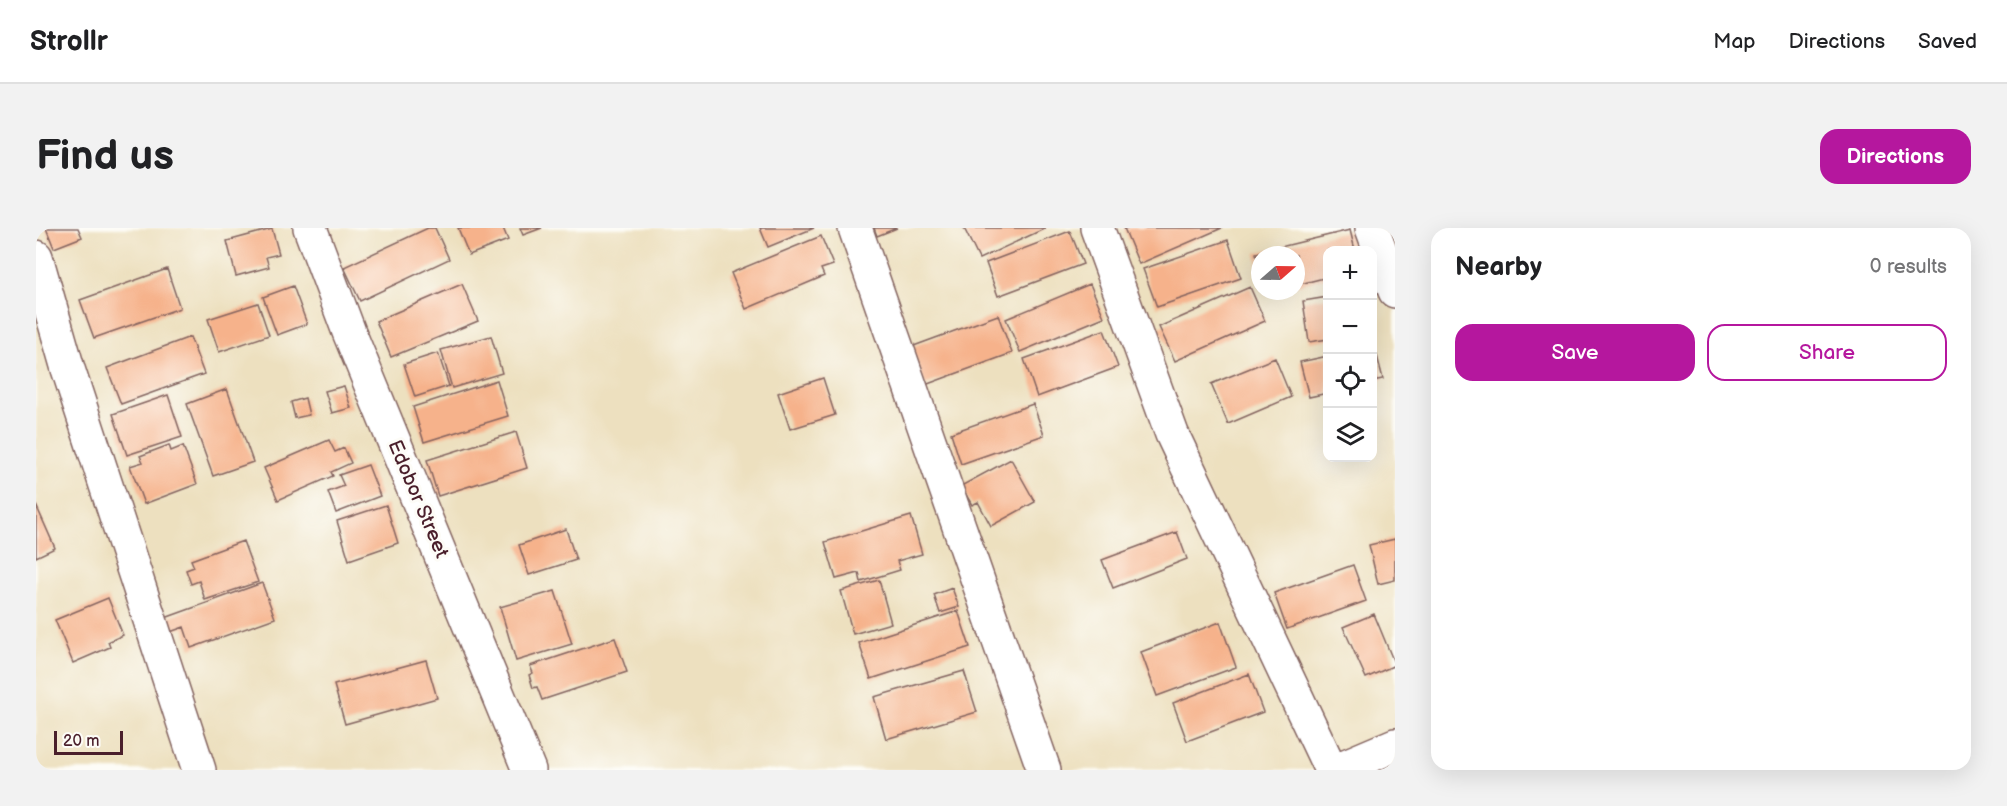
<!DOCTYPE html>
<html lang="en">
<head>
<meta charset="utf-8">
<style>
  :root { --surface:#fff; --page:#f2f2f2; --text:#202124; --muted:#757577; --line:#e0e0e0; --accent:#b5179e }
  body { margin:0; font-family:"Balsamiq Sans",sans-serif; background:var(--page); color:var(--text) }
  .controls { position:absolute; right:18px; top:18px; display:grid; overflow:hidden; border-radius:12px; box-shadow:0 6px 24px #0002 }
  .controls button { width:54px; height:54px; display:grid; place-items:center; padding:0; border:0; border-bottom:2px solid var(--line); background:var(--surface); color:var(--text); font:30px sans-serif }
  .compass { position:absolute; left:1215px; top:18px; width:54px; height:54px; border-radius:50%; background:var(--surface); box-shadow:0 6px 24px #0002; rotate:70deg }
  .scale { position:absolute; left:18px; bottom:15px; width:69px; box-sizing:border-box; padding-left:6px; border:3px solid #4a1f2b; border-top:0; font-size:16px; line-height:21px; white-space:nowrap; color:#4a1f2b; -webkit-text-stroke:4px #fdfcf7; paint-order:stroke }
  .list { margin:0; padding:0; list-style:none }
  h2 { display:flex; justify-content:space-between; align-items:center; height:78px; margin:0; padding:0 24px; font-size:26px }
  h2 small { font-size:20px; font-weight:400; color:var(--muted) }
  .actions { display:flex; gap:12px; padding:18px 24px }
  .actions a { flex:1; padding:14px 0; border:2px solid var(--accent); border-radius:18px; text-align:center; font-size:21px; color:var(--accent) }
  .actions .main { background:var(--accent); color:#fff }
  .icon { flex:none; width:33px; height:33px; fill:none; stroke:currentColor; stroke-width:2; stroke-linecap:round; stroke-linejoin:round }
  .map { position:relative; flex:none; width:1359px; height:542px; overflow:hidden; border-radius:18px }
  header { display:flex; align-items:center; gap:36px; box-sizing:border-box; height:84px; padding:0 30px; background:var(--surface); border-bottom:2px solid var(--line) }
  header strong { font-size:28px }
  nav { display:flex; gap:33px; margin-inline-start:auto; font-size:21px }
  .intro { display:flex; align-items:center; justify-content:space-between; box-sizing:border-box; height:144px; padding:0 36px }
  h1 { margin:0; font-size:42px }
  .button { padding:15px 27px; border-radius:18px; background:var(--accent); color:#fff; font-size:21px; font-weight:700 }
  main { display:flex; gap:36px; padding:0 36px }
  aside { flex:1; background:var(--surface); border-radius:18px; box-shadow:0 6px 24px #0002 }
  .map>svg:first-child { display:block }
</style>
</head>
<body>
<header>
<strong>Strollr</strong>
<nav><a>Map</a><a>Directions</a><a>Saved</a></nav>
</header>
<div class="intro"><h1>Find us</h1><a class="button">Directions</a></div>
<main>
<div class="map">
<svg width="1359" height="542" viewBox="0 0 1359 542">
  <rect width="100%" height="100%" fill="#fdfcf7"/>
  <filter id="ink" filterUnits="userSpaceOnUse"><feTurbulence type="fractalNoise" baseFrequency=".0167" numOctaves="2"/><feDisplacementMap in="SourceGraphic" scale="12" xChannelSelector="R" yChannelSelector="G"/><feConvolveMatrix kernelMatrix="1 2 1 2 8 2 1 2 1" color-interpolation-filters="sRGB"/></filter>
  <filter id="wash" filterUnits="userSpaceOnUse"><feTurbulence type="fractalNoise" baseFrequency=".008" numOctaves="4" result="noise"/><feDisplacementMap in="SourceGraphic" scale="24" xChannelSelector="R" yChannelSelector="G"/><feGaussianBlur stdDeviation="1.35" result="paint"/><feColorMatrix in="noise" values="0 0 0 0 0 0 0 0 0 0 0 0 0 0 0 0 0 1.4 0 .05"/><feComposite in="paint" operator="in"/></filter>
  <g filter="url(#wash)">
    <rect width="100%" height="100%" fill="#ede0bf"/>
    <g id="blocks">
      <path fill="#f6b28b" d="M10,0H42L46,9L18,20Z
        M392,0H399L413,31L324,73L308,39Z
        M422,0H467L472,12L433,27Z
        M484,0H506L487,7Z
        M724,0H778L732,19Z
        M838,0H861L841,8Z
        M928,0H1010L943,31Z
        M1088,0H1186L1103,36Z
        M236,1L243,26L230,29L233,39L200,48L191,13Z
        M1314,2L1319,22H1292V49L1260,57V27H1224L1223,39L1220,25Z
        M1034,3L1047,36L962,68L950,35Z
        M785,8L797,37L785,41L788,48L710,81L695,45Z
        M1192,12L1205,50L1121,79L1107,41Z
        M131,41L144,80L58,110L44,72Z
        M426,56L442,93L355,129L340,93Z
        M1054,56L1068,89L984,124L970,91Z
        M257,58L271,96L241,107L227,69Z
        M1214,59L1229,93L1139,133L1123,99Z
        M1292,69V111L1273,114L1267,73Z
        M222,75L233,107L183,124L172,91Z
        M962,87L976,125L889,157L875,119Z
        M1068,102L1082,139L1001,169L988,131Z
        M455,108L466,145L416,160L405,122Z
        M154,109L168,146L85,176L71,140Z
        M1336,116H1338L1347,151L1336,153Z
        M402,125L413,158L379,169L368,136Z
        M1292,128V165L1273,169L1264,134Z
        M1239,130L1255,169L1192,196L1175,156Z
        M787,150L799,187L754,201L742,165Z
        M461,152L472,188L388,214L377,179Z
        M308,158L315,180L296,185L289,163Z
        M191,161L217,234L177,248L151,176Z
        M132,167L146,209L91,227L77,186Z
        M269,170L273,187L259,190L255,174Z
        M997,176L1008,207L925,236L915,205Z
        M480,204L491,240L402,268L391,232Z
        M293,212L299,224L308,220L315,235L295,244L297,248L242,272L228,240Z
        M133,217L135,223L147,218L161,256L108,276L94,238L107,234L104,228Z
        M975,231L999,274L955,298L942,274L936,277L925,258Z
        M332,237L344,268L300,285L292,264L308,258L303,247Z
        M0,277L19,320L0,329Z
        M350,277L362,315L313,332L301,293Z
        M875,288L886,326L861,333L864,342L825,354L823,345L800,351L789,314Z
        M530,301L540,332L493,347L483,317Z
        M1141,304L1151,331L1077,360L1066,332Z
        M1359,311V352L1342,356L1333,317Z
        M207,313L222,354L169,372L163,353L155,356L150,342L158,339L155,332Z
        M1317,337L1330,373L1251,401L1238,365Z
        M843,352L855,395L817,406L805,363Z
        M226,355L239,390L155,420L148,399L134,404L129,390Z
        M916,360L923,379L904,385L898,367Z
        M519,363L536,416L480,433L464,379Z
        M72,370L87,407L72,414L74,419L37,435L19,392Z
        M922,383L934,419L835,451L823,415Z
        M1338,386L1359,437L1330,450L1307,399Z
        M1184,394L1200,439L1121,468L1105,424Z
        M579,410L591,444L506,472L501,459L497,460L493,447L497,445L494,438Z
        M390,432L401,470L309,496L298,457Z
        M928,443L941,484L850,511L838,469Z
        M1213,446L1227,484L1151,513L1137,475Z"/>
    </g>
  </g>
  <g filter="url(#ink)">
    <use href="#blocks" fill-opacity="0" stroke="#83635f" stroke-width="1.5"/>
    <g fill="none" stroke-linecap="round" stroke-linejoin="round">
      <g stroke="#83635f" stroke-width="36">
        <path id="minor" d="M274,0L313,104L493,542
          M819,0L1008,542
          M1061,0L1136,206L1295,542
          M1336,0L1359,63
          M0,29L32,141L163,542
          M1300,542L1359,517"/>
      </g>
      <use href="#minor" stroke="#fff" stroke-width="33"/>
    </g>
  </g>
  <g text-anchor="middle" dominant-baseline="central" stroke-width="6" stroke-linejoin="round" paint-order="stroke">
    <g font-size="20" fill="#4a1f2b" stroke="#fdfcf7">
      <text transform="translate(382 271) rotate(67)">Edobor Street</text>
    </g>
  </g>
</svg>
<div class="controls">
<button>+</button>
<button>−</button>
<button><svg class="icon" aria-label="locate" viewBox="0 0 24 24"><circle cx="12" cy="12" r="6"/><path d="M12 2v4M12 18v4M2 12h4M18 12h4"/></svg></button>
<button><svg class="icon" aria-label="layers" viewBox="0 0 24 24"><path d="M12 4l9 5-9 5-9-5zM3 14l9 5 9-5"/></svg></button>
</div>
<svg class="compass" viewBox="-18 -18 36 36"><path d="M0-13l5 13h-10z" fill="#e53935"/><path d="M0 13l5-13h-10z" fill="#757577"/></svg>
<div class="scale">20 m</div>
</div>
<aside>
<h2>Nearby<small>0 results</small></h2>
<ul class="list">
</ul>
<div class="actions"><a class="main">Save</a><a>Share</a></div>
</aside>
</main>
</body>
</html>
